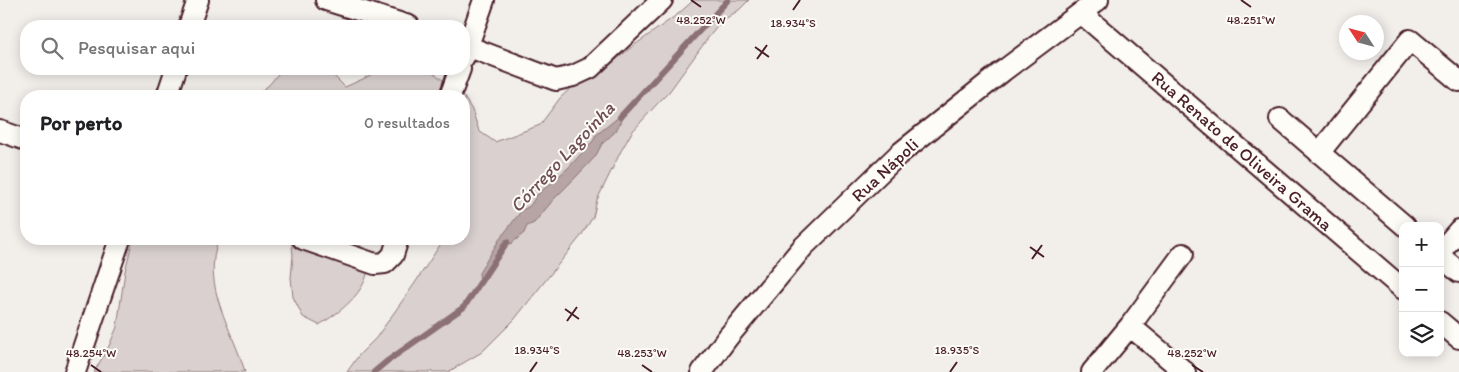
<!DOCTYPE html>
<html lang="pt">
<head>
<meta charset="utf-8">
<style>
  :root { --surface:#fff; --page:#f6f6f6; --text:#202124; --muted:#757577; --line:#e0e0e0 }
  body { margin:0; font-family:Itim,sans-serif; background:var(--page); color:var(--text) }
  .controls { position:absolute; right:15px; bottom:15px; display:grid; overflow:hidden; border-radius:10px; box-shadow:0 2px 12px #0003 }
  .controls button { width:45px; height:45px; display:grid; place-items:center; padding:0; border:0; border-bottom:1px solid var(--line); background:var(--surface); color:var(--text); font:25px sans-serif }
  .compass { position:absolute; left:1339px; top:15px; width:45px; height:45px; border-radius:50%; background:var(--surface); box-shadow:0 2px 12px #0003; rotate:306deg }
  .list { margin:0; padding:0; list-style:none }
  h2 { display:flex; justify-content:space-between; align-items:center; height:65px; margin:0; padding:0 20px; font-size:21px }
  h2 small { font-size:16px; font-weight:400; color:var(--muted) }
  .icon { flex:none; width:28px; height:28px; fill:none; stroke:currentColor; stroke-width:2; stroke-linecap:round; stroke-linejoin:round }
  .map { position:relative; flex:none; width:1459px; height:372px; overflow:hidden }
  .search { position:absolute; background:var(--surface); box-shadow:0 2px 12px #0003; left:20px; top:20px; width:450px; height:55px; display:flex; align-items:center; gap:12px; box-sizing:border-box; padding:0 18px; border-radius:20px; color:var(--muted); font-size:19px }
  .panel { position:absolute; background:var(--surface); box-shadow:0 2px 12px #0003; left:20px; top:90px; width:450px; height:155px; border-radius:20px }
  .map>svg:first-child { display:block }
</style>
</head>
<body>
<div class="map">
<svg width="1459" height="372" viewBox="0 0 1459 372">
  <rect width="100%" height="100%" fill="#f2efeb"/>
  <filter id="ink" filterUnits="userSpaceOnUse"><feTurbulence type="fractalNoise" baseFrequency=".02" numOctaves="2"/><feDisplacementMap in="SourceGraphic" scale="10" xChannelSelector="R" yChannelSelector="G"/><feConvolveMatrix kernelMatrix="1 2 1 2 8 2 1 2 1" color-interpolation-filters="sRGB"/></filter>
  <g filter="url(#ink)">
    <path fill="#d9d0cf" stroke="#92787d" d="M694,0H749L739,10L722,21L708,38L669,92L657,104L632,132L621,151L597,200L593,217L581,236L514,320L482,352L448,372H347L359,355L376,338L415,283L444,239H464V207L469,189L464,167V97L472,110L479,131L495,142L540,125L560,98L574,85L592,80L629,49L678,14Z
      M282,69H331L332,74L345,87L363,79L381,69H429L463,96H255L269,85Z
      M133,239H219C200,286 233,329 245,372H94L109,346L117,327L125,271Z
      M291,239H357C361,247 369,258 368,268C366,293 339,313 319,325L303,317L293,297L291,278L293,255Z"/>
    <path fill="#b7a5a6" stroke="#8b6f75" d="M625,112L616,131L602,144L595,157L574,179L554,199L534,223L527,226L524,233L512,243L505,246L480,284L479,273L499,240L522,210L530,206L537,195L568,168L594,140L595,136Z"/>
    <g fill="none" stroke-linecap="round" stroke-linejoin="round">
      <path stroke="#8b6f75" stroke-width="6" d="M620,117L728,0
        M374,372L386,362L464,307L507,242"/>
      <g stroke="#4a1f2b" stroke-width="24">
        <path id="minor" d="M326,0L409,26
          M1081,13L1403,289
          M189,26L198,0
          M464,45L556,80L573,76L590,68L662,0
          M464,57L484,0
          M167,96L176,69
          M450,96L460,69
          M1280,119L1405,226
          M0,131L26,140
          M1319,153L1410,40L1459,81
          M303,239L375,264L385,263L393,255L398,239
          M1440,252L1459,230
          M1440,256L1459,272
          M1440,322L1459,338
          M1130,326L1185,372
          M75,372L120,239
          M702,372L728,337L803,247L899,154L1003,71L1098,0
          M1092,372L1130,326L1183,254"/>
      </g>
      <use href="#minor" stroke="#fdfcf7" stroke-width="20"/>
    </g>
  </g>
  <path fill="none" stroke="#4a1f2b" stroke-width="2" d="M691,0L701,7M1241,0L1251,7M793,10L800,0M755,47L769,57M757,59L767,45M1030,247L1044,257M1032,259L1042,245M565,309L579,319M567,321L577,307M91,365L101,372M642,365L652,372M1192,365L1203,372M530,372L537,362M950,372L957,362"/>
  <g text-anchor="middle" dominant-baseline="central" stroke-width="4" stroke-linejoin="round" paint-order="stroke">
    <g font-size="18" fill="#4a1f2b" stroke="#fdfcf7">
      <text transform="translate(1242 151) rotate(41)">Rua Renato de Oliveira Grama</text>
      <text transform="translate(885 170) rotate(-43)">Rua Nápoli</text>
    </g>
    <g font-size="19" font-style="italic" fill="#704e56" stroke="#fdfcf7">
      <text transform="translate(562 157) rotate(-47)">Córrego Lagoinha</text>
    </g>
  </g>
  <g font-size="12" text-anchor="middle" fill="#4a1f2b" stroke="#fdfcf7" stroke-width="4" stroke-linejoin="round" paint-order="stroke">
    <text x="1251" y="24">48.251°W</text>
    <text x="701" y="24">48.252°W</text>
    <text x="793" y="27">18.934°S</text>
    <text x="537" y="354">18.934°S</text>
    <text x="957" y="354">18.935°S</text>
    <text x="91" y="357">48.254°W</text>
    <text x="642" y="357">48.253°W</text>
    <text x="1192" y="357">48.252°W</text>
  </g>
</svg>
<div class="controls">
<button>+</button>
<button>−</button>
<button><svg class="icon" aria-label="layers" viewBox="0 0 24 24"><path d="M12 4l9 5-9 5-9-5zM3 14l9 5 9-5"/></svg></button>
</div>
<svg class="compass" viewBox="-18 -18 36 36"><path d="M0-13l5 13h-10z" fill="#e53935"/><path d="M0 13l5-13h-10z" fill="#757577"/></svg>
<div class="search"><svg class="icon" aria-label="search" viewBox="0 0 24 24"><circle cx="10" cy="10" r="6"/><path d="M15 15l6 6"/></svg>Pesquisar aqui</div>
<section class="panel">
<h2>Por perto<small>0 resultados</small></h2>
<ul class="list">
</ul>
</section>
</div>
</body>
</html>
